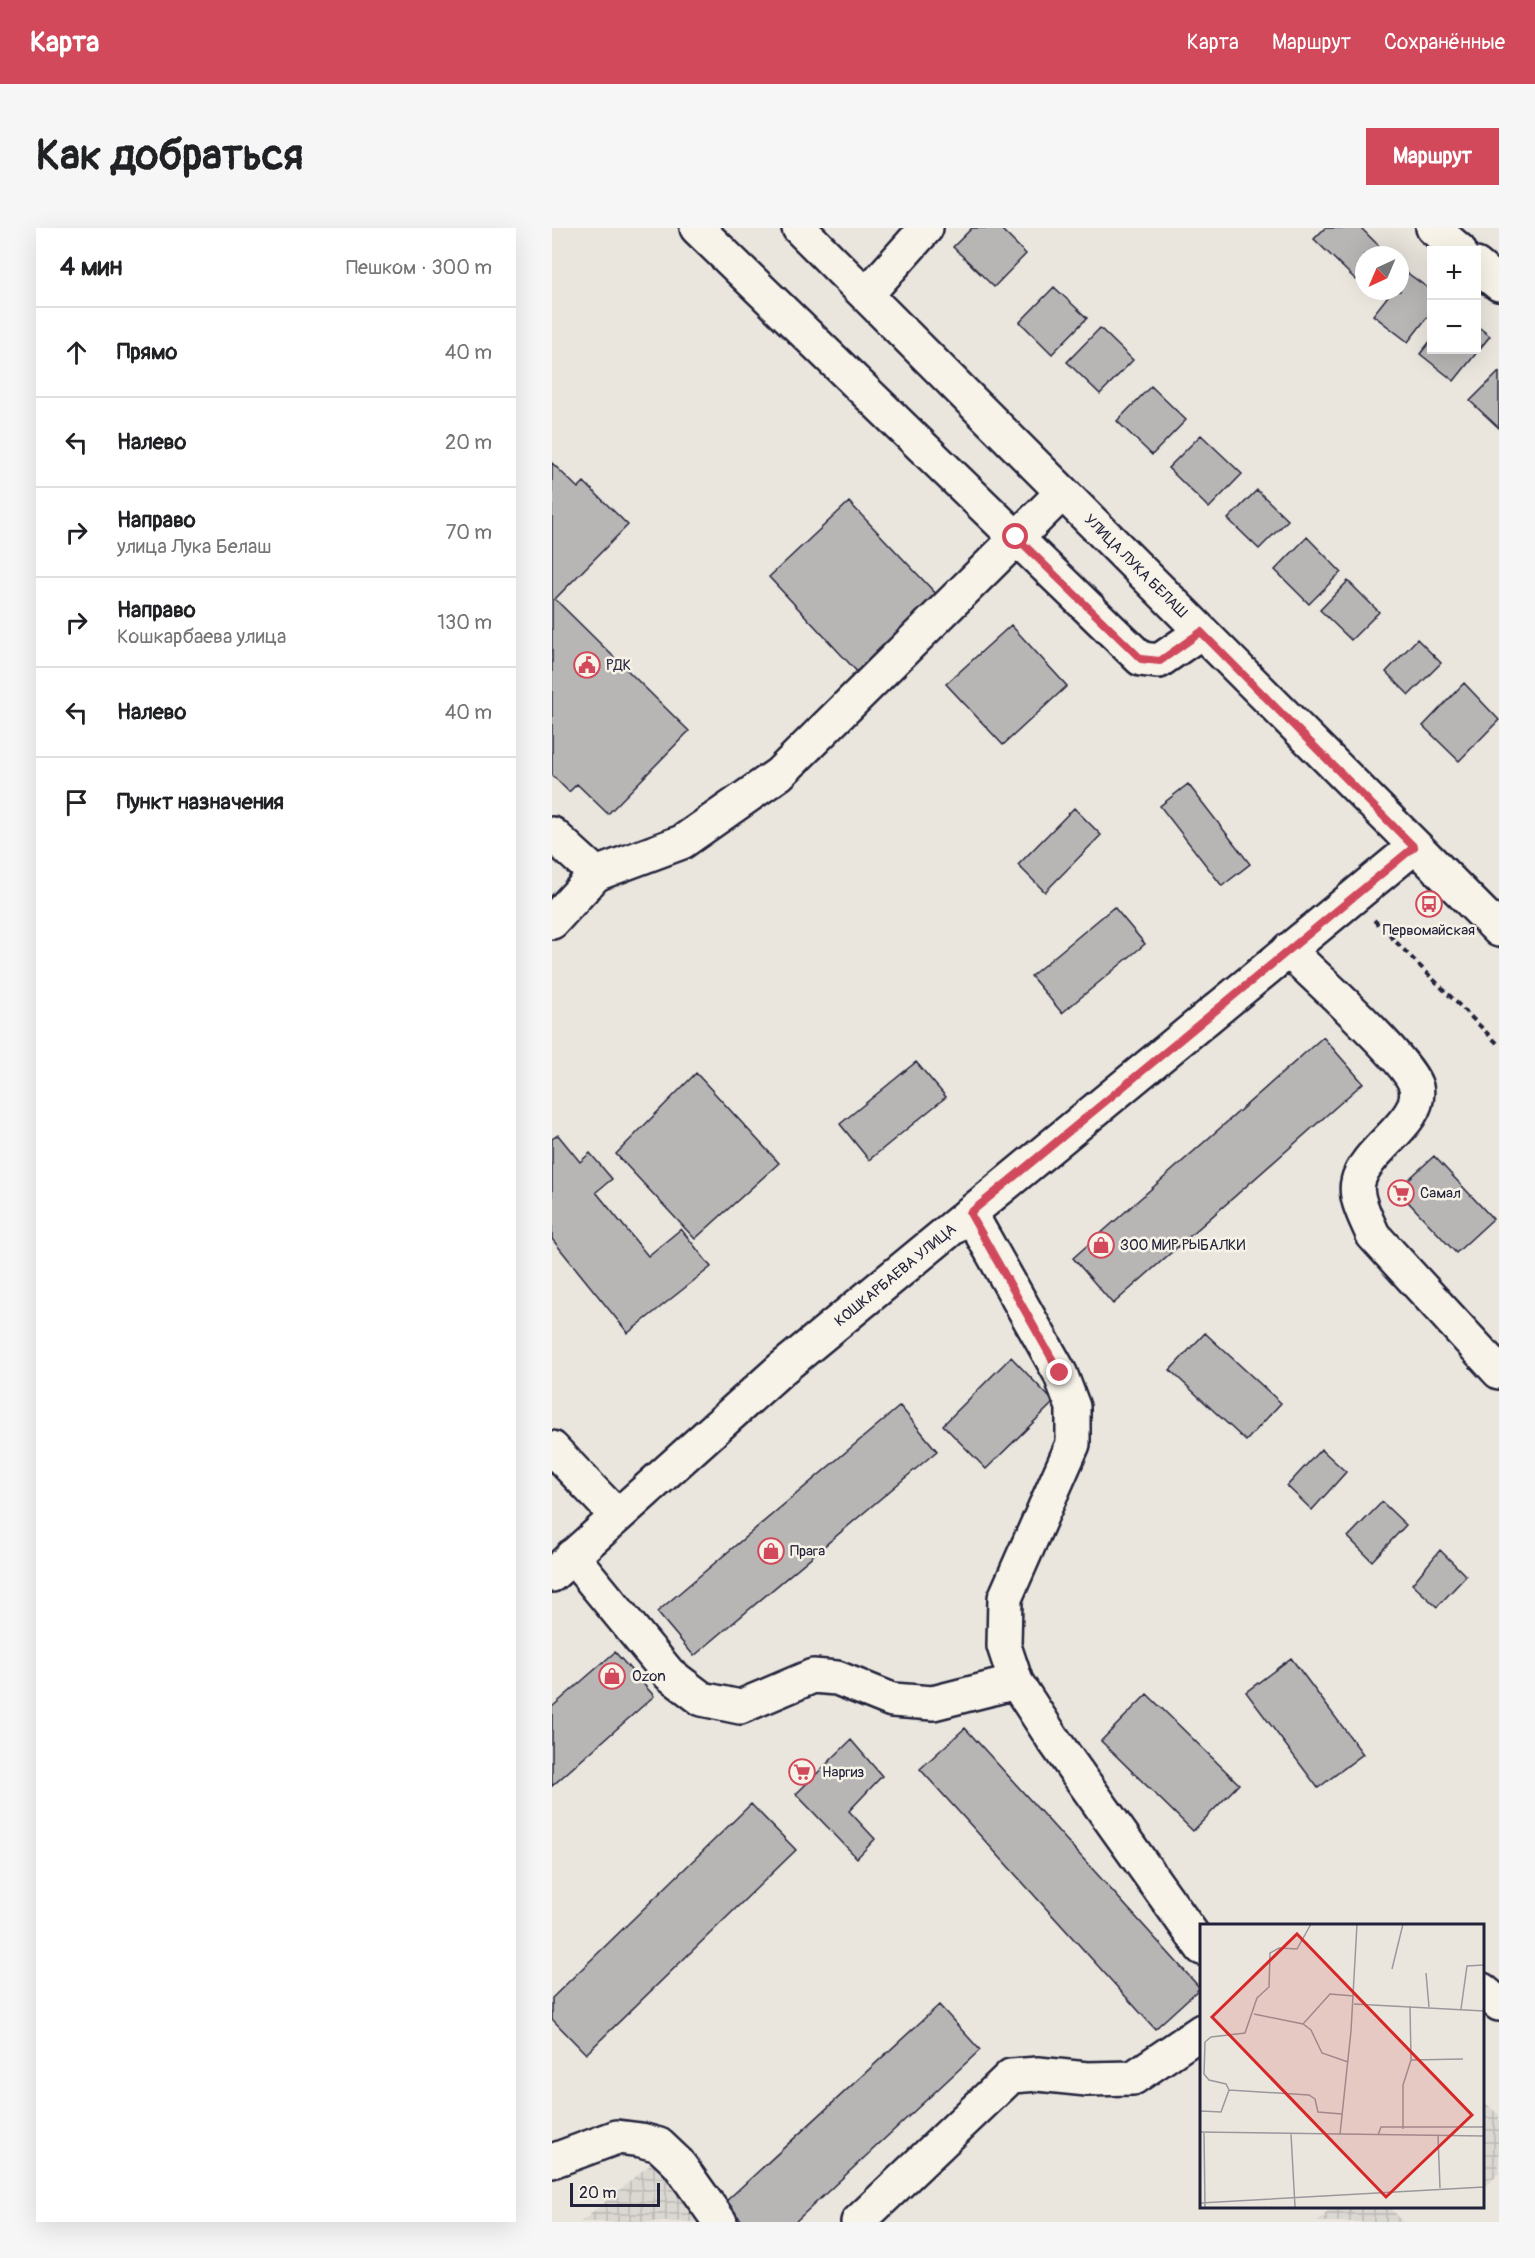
<!DOCTYPE html>
<html lang="ru">
<head>
<meta charset="utf-8">
<style>
  :root { --surface:#fff; --page:#f6f6f6; --text:#202124; --muted:#757577; --line:#e0e0e0; --accent:#d1495b }
  body { margin:0; font-family:Pangolin,sans-serif; background:var(--page); color:var(--text) }
  .controls { position:absolute; right:18px; top:18px; display:grid; overflow:hidden; border-radius:0px; box-shadow:0 6px 24px #0002 }
  .controls button { width:54px; height:54px; display:grid; place-items:center; padding:0; border:0; border-bottom:2px solid var(--line); background:var(--surface); color:var(--text); font:30px sans-serif }
  .compass { position:absolute; left:803px; top:18px; width:54px; height:54px; border-radius:50%; background:var(--surface); box-shadow:0 6px 24px #0002; rotate:224deg }
  .scale { position:absolute; left:18px; bottom:15px; width:90px; box-sizing:border-box; padding-left:6px; border:3px solid #22223b; border-top:0; font-size:16px; line-height:21px; white-space:nowrap; color:#22223b; -webkit-text-stroke:4px #f7f3e8; paint-order:stroke }
  .stop { position:absolute; width:18px; height:18px; margin:-14px; border:4px solid #d1495b; border-radius:50%; background:#fff }
  .stop.end { background:#d1495b; border-color:#fff; box-shadow:0 2px 6px #0008 }
  .list { margin:0; padding:0; list-style:none }
  h2 { display:flex; justify-content:space-between; align-items:center; height:78px; margin:0; padding:0 24px; font-size:26px }
  h2 small { font-size:20px; font-weight:400; color:var(--muted) }
  .list li { display:grid; grid-template-columns:39px 1fr auto; gap:18px; align-items:center; box-sizing:border-box; height:90px; padding:0 24px; border-top:2px solid var(--line) }
  .list b { display:block; font-size:22px; white-space:nowrap }
  .list p { margin:0; font-size:20px; white-space:nowrap; color:var(--muted) }
  .list em { font-size:20px; font-style:normal; color:var(--muted) }
  .icon { flex:none; width:33px; height:33px; fill:none; stroke:currentColor; stroke-width:2; stroke-linecap:round; stroke-linejoin:round }
  .map { position:relative; flex:none; width:947px; height:1994px; overflow:hidden; border-radius:0px }
  header { display:flex; align-items:center; gap:36px; box-sizing:border-box; height:84px; padding:0 30px; background:var(--accent); color:#fff }
  header strong { font-size:28px }
  nav { display:flex; gap:33px; margin-inline-start:auto; font-size:21px }
  .intro { display:flex; align-items:center; justify-content:space-between; box-sizing:border-box; height:144px; padding:0 36px }
  h1 { margin:0; font-size:42px }
  .button { padding:15px 27px; border-radius:0px; background:var(--accent); color:#fff; font-size:21px; font-weight:700 }
  main { display:flex; gap:36px; padding:0 36px }
  aside { flex:1; background:var(--surface); border-radius:0px; box-shadow:0 6px 24px #0002 }
  .map>svg:first-child { display:block }
</style>
</head>
<body>
<header>
<strong>Карта</strong>
<nav><a>Карта</a><a>Маршрут</a><a>Сохранённые</a></nav>
</header>
<div class="intro"><h1>Как добраться</h1><a class="button">Маршрут</a></div>
<main>
<aside>
<h2>4 мин<small>Пешком · 300 m</small></h2>
<ul class="list">
<li><svg class="icon" aria-label="ahead" viewBox="0 0 24 24"><path d="M12 20V5M6 11l6-6 6 6"/></svg><div><b>Прямо</b></div><em>40 m</em></li>
<li><svg class="icon" aria-label="left" viewBox="0 0 24 24"><path d="M17 20v-9H6M10 6l-5 5 5 5"/></svg><div><b>Налево</b></div><em>20 m</em></li>
<li><svg class="icon" aria-label="right" viewBox="0 0 24 24"><path d="M7 20v-9h11M14 6l5 5-5 5"/></svg><div><b>Направо</b><p>улица Лука Белаш</p></div><em>70 m</em></li>
<li><svg class="icon" aria-label="right" viewBox="0 0 24 24"><path d="M7 20v-9h11M14 6l5 5-5 5"/></svg><div><b>Направо</b><p>Кошкарбаева улица</p></div><em>130 m</em></li>
<li><svg class="icon" aria-label="left" viewBox="0 0 24 24"><path d="M17 20v-9H6M10 6l-5 5 5 5"/></svg><div><b>Налево</b></div><em>40 m</em></li>
<li><svg class="icon" aria-label="arrive" viewBox="0 0 24 24"><path d="M6 21V4h12l-3 4 3 4H6"/></svg><div><b>Пункт назначения</b></div></li>
</ul>
</aside>
<div class="map">
<svg width="947" height="1994" viewBox="0 0 947 1994">
  <defs>
    <pattern id="industrial-grid" width="8" height="8" patternUnits="userSpaceOnUse" patternTransform="scale(1.5)"><rect width="8" height="8" fill="#dbd8d2"/><path d="M0 4h8M4 0v8" fill="none" stroke="#bcb9b5"/></pattern>
  </defs>
  <rect width="100%" height="100%" fill="#eae6de"/>
  <filter id="ink" filterUnits="userSpaceOnUse"><feTurbulence type="fractalNoise" baseFrequency=".0167" numOctaves="2"/><feDisplacementMap in="SourceGraphic" scale="12" xChannelSelector="R" yChannelSelector="G"/><feConvolveMatrix kernelMatrix="1 2 1 2 8 2 1 2 1" color-interpolation-filters="sRGB"/></filter>
  <g filter="url(#ink)">
    <path fill="url(#industrial-grid)" d="M930,1872L947,1887V1945L931,1962Z
      M102,1933L155,1994H29Z
      M782,1978H837L851,1994H765Z"/>
    <path fill="#b8b6b5" stroke="#22223b" stroke-width="1.5" d="M420,0H448L474,26L442,59L401,19Z
      M773,0H809L832,23L828,27H812V44L804,52L762,11Z
      M854,44L880,63V83L856,114L821,87L840,63H848V53Z
      M502,59L535,90L500,126L468,94Z
      M924,97L938,108L902,153L868,126L880,111V122H924Z
      M548,100L581,132L548,166L515,134Z
      M947,144V200L918,173Z
      M599,158L634,192L600,227L565,193Z
      M649,207L690,246L657,280L616,240Z
      M0,235L26,260L32,254L76,297L3,371L137,503L56,586L25,556L17,564L0,547Z
      M705,262L736,292L707,321L676,291Z
      M297,274L390,372L309,448L217,349Z
      M755,309L789,344L757,376L723,342Z
      M796,353L827,384L799,412L768,382Z
      M459,397L515,458L451,517L394,456Z
      M865,411L889,435L857,467L834,444Z
      M912,455L947,492L907,533L871,498Z
      M636,556L698,636L670,658L608,578Z
      M522,580L549,607L493,664L466,637Z
      M562,679L593,716L510,785L479,748Z
      M771,809L811,855L561,1076L521,1030Z
      M364,834L394,869L317,932L288,896Z
      M144,845L227,935L143,1011L64,926Z
      M6,907L28,934L38,925L60,951L44,964L96,1028L129,1001L159,1039L76,1105L0,1011V911Z
      M882,928L941,991L904,1025L845,962Z
      M653,1105L729,1175L694,1213L618,1142Z
      M459,1129L502,1174L434,1241L391,1197Z
      M348,1178L385,1223L142,1428L105,1384Z
      M769,1221L794,1244L760,1282L735,1258Z
      M830,1274L854,1297L820,1333L796,1309Z
      M888,1322L914,1348L885,1379L860,1356Z
      M63,1424L102,1468L0,1558V1479Z
      M739,1430L811,1526L766,1560L694,1464Z
      M595,1466L687,1556L641,1603L549,1513Z
      M413,1500L648,1760L603,1801L368,1541Z
      M299,1512L330,1548L297,1583L323,1611L305,1630L244,1566Z
      M199,1576L244,1622L34,1826L0,1791V1770Z
      M387,1777L428,1822L243,1994H191L173,1974Z"/>
    <g fill="none" stroke-linecap="round" stroke-linejoin="round">
      <g stroke="#22223b" stroke-width="38">
        <g id="minor">
          <path d="M145,0L589,431L607,433L649,404"/>
          <path d="M881,0L907,22"/>
          <path d="M924,37L947,56"/>
          <path d="M315,66L374,0"/>
          <path d="M0,606L44,646L0,694"/>
          <path d="M44,646L130,614L227,546L510,265"/>
          <path d="M736,722C760,745 859,835 864,859C872,894 813,921 806,954C802,970 815,992 821,1007L947,1144"/>
          <path d="M418,985L508,1145L521,1179V1216L453,1370L452,1418L464,1454L501,1511L650,1720"/>
          <path d="M0,1220L64,1287"/>
          <path d="M20,1328L117,1446L150,1471L188,1479L261,1448L285,1450L340,1472L381,1475L464,1454"/>
          <path id="s1" d="M0,1347L228,1142L862,619"/>
          <path d="M930,1762L947,1776"/>
          <path d="M0,1933L65,1909L89,1912L107,1917L126,1935L168,1994"/>
          <path d="M306,1994L459,1848L486,1846L535,1851L581,1850L650,1803"/>
        </g>
      </g>
      <g stroke="#22223b" stroke-width="38">
        <g id="major">
          <path id="s2" d="M247,0L947,702"/>
        </g>
      </g>
      <path stroke="#22223b" stroke-width="4" stroke-dasharray="6 4.5" stroke-linecap="butt" d="M822,692L947,817"/>
      <use href="#minor" stroke="#f7f3e8" stroke-width="33"/>
      <use href="#major" stroke="#f7f3e8" stroke-width="33"/>
    </g>
  </g>
  <g fill="none" stroke-linecap="round" stroke-linejoin="round" filter="url(#ink)">
    <path stroke="#d1495b" stroke-width="8" d="M464,309L589,431L608,433L649,404L862,619L418,985L508,1145"/>
  </g>
  <defs>
    <g id="civic-ring" transform="scale(1.35)"><circle r="9.5" fill="#f7f3e8" stroke="#d1495b" stroke-width="1.5"/><path d="M-.6-6.5H3V-4.5H.6V-3L4-1V1h2V6H-6V1h2V-1L-.6-3ZM-1.2 2.5V6h2.4V2.5Z" fill="#d1495b"/></g>
    <g id="bus-ring" transform="scale(1.35)"><circle r="9.5" fill="#f7f3e8" stroke="#d1495b" stroke-width="1.5"/><path d="M-5-6H5V4H4V6H2V4H-2V6H-4V4H-5ZM-3.5-4V0h7V-4ZM-3.5 1.2v1.5H-2V1.2ZM2 1.2v1.5H3.5V1.2Z" fill="#d1495b"/></g>
    <g id="supermarket-ring" transform="scale(1.35)"><circle r="9.5" fill="#f7f3e8" stroke="#d1495b" stroke-width="1.5"/><path d="M-6-5.5h2.5l.6 2H6L4.5 2H-2.5L-4.4-4H-6ZM-1.5 3.2a1.3 1.3 0 1 0 .1 0ZM3 3.2a1.3 1.3 0 1 0 .1 0Z" fill="#d1495b"/></g>
    <g id="shop-ring" transform="scale(1.35)"><circle r="9.5" fill="#f7f3e8" stroke="#d1495b" stroke-width="1.5"/><path d="M-5-2.5h2.3a2.7 3.5 0 0 1 5.4 0H5L5.5 6h-11ZM-1.5-2.5h3a1.5 2.3 0 0 0-3 0Z" fill="#d1495b"/></g>
  </defs>
  <g fill-rule="evenodd">
    <use href="#civic-ring" x="35" y="437"/>
    <use href="#bus-ring" x="877" y="676"/>
    <use href="#supermarket-ring" x="849" y="965"/>
    <use href="#shop-ring" x="549" y="1017"/>
    <use href="#shop-ring" x="219" y="1323"/>
    <use href="#shop-ring" x="60" y="1448"/>
    <use href="#supermarket-ring" x="250" y="1544"/>
  </g>
  <g text-anchor="middle" dominant-baseline="central" stroke-width="5" stroke-linejoin="round" paint-order="stroke">
    <g font-size="15" fill="#22223b" stroke="#f7f3e8">
      <text stroke="none"><textPath href="#s2" startOffset="477">УЛИЦА ЛУКА БЕЛАШ</textPath></text>
      <text stroke="none"><textPath href="#s1" startOffset="456">КОШКАРБАЕВА УЛИЦА</textPath></text>
    </g>
    <g font-size="15" fill="#22223b" stroke="#f7f3e8" text-anchor="start">
      <text x="54" y="437">РДК</text>
      <text x="877" y="702" text-anchor="middle">Первомайская</text>
      <text x="868" y="965">Самал</text>
      <text x="568" y="1017">ЗОО МИР РЫБАЛКИ</text>
      <text x="238" y="1323">Прага</text>
      <text x="80" y="1448">Ozon</text>
      <text x="270" y="1544">Наргиз</text>
    </g>
  </g>
  <g transform="translate(648 1696)">
    <rect width="284" height="284" fill="#eae6de"/>
    <path fill="none" stroke="#9a989d" stroke-width="1.5" d="M192,45L203,0M226,49L229,83M154,80L284,87M210,82L211,136L263,135M261,85L267,42L284,41M54,90L103,100L111,106L122,129L148,138M103,100L130,70L154,72M29,166L109,171L115,175L118,188L142,190M0,187L21,188L29,166L26,160L9,156L4,150L5,118L11,113L45,109L57,74L69,63L70,29L79,24L97,25L111,0M203,205V161L211,136M0,208L284,212M4,208L5,283M91,210L95,283M140,210L151,107L157,0M178,211L181,203H284M238,212L240,264M0,279L284,263"/>
    <path fill="#d62828" fill-opacity="0.15" stroke="#d62828" stroke-width="3" d="M97,10L272,191L186,273L12,93Z"/>
    <rect width="284" height="284" fill="none" stroke="#22223b" stroke-width="3"/>
  </g>
</svg>
<div class="controls">
<button>+</button>
<button>−</button>
</div>
<svg class="compass" viewBox="-18 -18 36 36"><path d="M0-13l5 13h-10z" fill="#e53935"/><path d="M0 13l5-13h-10z" fill="#757577"/></svg>
<div class="scale">20 m</div>
<div class="stop" style="left:464px;top:309px"></div>
<div class="stop end" style="left:508px;top:1145px"></div>
</div>
</main>
</body>
</html>
